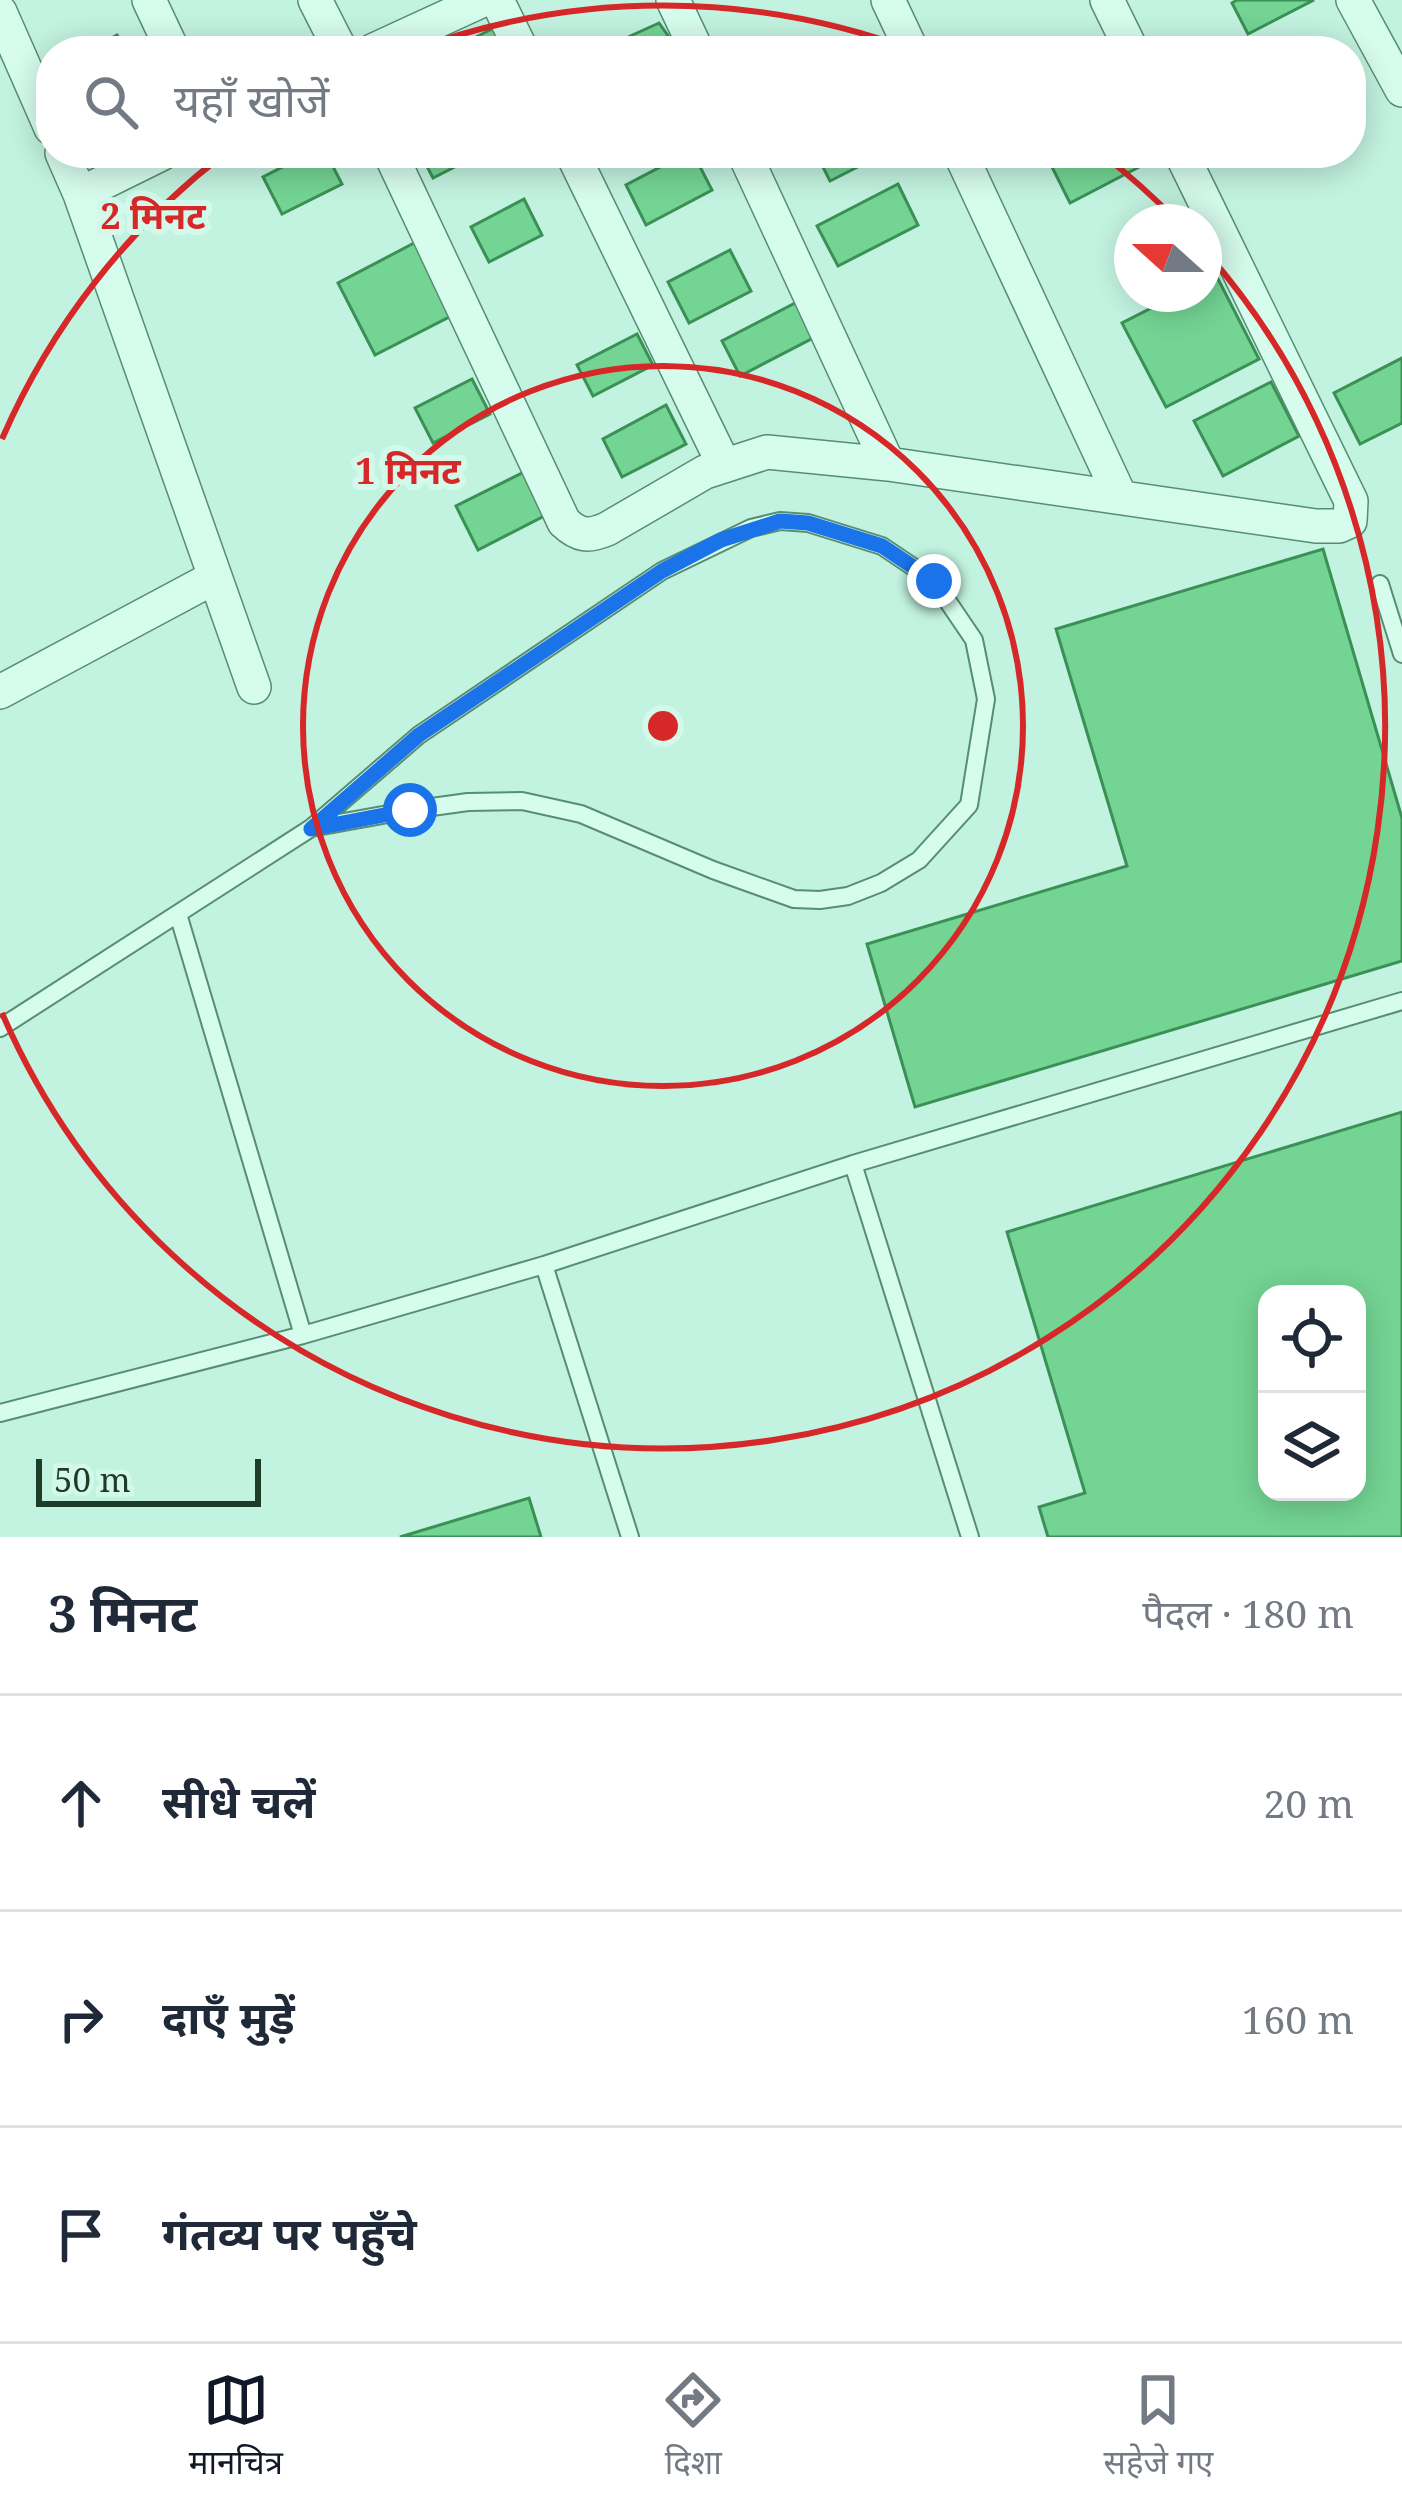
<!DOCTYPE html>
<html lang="hi">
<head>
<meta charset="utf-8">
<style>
  :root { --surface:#fff; --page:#f2f2f3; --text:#1f2937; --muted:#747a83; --line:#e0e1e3; --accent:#111827 }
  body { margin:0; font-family:"Noto Serif","Noto Sans Devanagari",serif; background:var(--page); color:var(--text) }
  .controls { position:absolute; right:36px; bottom:36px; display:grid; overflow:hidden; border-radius:24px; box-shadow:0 6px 30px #0003 }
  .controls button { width:108px; height:108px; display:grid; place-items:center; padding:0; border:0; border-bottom:3px solid var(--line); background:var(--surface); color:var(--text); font:60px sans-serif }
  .compass { position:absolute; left:1114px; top:204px; width:108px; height:108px; border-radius:50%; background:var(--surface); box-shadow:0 6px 30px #0003; rotate:291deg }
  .scale { position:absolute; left:36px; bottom:30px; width:225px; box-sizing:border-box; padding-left:12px; border:6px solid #1d3d29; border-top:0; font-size:33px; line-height:42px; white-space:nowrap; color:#1d3d29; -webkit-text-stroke:9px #d2f9ea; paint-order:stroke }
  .stop { position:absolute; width:36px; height:36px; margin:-27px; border:9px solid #1a73e8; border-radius:50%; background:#fff }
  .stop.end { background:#1a73e8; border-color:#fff; box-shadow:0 3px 12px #0008 }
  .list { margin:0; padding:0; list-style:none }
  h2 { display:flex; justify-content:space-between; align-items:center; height:156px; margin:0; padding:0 48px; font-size:51px }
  h2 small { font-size:39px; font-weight:400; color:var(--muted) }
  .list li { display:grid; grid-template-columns:78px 1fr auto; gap:36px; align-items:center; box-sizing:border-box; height:216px; padding:0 48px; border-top:3px solid var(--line) }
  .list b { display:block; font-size:45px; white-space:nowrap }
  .list em { font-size:39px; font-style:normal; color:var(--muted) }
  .icon { flex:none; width:66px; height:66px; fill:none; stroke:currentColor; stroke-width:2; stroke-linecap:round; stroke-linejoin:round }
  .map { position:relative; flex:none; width:1402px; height:1537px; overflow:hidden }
  .search { position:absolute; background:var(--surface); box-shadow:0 6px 30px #0003; left:36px; right:36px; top:36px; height:132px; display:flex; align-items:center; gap:30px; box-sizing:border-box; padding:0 42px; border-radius:48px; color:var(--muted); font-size:45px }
  .sheet { height:804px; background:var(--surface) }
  nav { display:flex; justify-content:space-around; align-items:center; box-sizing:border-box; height:168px; border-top:3px solid var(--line); background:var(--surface); font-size:33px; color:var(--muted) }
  nav a { display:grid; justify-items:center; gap:6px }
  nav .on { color:var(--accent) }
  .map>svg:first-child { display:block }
</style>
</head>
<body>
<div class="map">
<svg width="1402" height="1537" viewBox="0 0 1402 1537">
  <rect width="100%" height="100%" fill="#c2f2e0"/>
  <path fill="#74d494" stroke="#3a9055" stroke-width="3" fill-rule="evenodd" d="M1237,0H1314L1248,34L1232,3Z
    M659,23L679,51H597Z
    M502,24L515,51H448Z
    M117,35L126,51H87Z
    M310,153H326L342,184L282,214L263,177Z
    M420,153H482L433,178Z
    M687,153H693L712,190L646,225L626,185Z
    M816,153H885L830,181Z
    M1045,153H1166L1070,203Z
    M898,184L918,225L838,266L817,226Z
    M524,199L542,235L489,262L471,227Z
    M416,242L453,315L375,355L338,283Z
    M730,250L751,291L689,323L668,282Z
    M1216,275L1259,359L1166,407L1122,323L1179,294H1204V281Z
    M797,302L815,337L740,376L722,341Z
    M637,334L653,365L593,396L577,365Z
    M1402,358V423L1360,444L1334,393Z
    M472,379L490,414L433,443L415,408Z
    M1271,382L1299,436L1223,476L1194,421Z
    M666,405L686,444L622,477L603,439Z
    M526,471L548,514L478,550L456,506Z
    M1323,549L1402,818V961L915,1107L867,944L1127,866L1056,629Z
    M1402,1112V1537H1048L1039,1507L1085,1493L1007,1232ZM1267,1294H1357V1492H1267Z
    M529,1498L541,1537H400Z"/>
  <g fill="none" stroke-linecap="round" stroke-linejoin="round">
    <g stroke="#578e70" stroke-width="20">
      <path id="lane" d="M1380,584L1402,654
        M178,914L303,1335
        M0,1028L311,828L410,810L468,802L522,801L581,814L713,870L794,899L820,900L848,896L881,883L919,860L969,805L986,699L974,640L934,581L882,546L808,523L780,521L751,528L662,571L419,735L311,828
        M853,1164L970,1537
        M544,1265L630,1537
        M0,1413L303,1335L544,1265L853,1164L1402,1001"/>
    </g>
    <g stroke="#578e70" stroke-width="36">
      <path id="street" d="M149,0L173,51
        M315,0L341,51
        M497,0L522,51
        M673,0L697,51
        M888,0L912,51
        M1107,0L1132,51
        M1353,0L1402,90
        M0,12L51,128
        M372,51L483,0
        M62,153L80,194L254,687
        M390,153L564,522C579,536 588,537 607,529L705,472L767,452L888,464L1316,526H1339L1350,521L1351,501L1181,153
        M572,153L724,465
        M744,153L888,464
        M960,153L1120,496
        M80,194L163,153
        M0,692L215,577"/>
    </g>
    <use href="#lane" stroke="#d6fced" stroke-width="16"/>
    <use href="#street" stroke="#d6fced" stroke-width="33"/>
  </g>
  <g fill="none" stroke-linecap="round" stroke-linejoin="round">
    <path stroke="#1a73e8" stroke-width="15" d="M410,810L311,829L419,735L662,571L721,540L780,521L808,523L882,546L934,581"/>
  </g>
  <g fill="none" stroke="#d62828" stroke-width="6">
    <circle cx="663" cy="726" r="360"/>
    <path d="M2 439A721 721 0 0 1 224 154M411 51A721 721 0 0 1 915 51M1102 154A721 721 0 0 1 1177 221M1207 253A721 721 0 1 1 2 1013"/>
  </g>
  <circle cx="663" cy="726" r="18" fill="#d62828" stroke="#d2f9ea" stroke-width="6"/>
  <g font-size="36" text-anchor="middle" font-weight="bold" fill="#d62828" stroke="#d2f9ea" stroke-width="12" stroke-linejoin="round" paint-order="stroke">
    <text x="153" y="229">2 मिनट</text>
    <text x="408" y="484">1 मिनट</text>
  </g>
</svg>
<div class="controls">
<button><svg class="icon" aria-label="locate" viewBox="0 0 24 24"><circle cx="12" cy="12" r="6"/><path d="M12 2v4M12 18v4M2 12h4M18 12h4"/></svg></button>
<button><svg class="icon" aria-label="layers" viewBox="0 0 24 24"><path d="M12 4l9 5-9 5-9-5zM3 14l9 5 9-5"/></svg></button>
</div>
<svg class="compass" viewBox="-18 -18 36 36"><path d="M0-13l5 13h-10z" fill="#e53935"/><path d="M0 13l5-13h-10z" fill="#747a83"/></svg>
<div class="scale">50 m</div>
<div class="stop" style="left:410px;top:810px"></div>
<div class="stop end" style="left:934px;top:581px"></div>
<div class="search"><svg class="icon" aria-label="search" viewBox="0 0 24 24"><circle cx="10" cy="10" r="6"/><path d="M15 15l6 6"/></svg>यहाँ खोजें</div>
</div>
<section class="sheet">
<h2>3 मिनट<small>पैदल · 180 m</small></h2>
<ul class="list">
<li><svg class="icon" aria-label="ahead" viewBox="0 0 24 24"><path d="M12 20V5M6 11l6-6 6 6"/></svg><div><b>सीधे चलें</b></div><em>20 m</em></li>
<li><svg class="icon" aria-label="right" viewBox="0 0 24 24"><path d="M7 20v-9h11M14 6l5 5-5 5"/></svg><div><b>दाएँ मुड़ें</b></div><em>160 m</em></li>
<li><svg class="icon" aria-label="arrive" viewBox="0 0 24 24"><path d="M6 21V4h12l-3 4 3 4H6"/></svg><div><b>गंतव्य पर पहुँचे</b></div></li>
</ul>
</section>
<nav>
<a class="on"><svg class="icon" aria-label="map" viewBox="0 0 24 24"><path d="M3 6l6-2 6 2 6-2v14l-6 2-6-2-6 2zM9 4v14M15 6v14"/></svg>मानचित्र</a>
<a><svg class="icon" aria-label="directions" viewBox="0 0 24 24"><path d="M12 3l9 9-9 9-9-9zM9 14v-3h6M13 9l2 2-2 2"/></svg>दिशा</a>
<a><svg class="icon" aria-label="saved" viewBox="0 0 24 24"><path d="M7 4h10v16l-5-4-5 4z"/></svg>सहेजे गए</a>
</nav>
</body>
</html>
